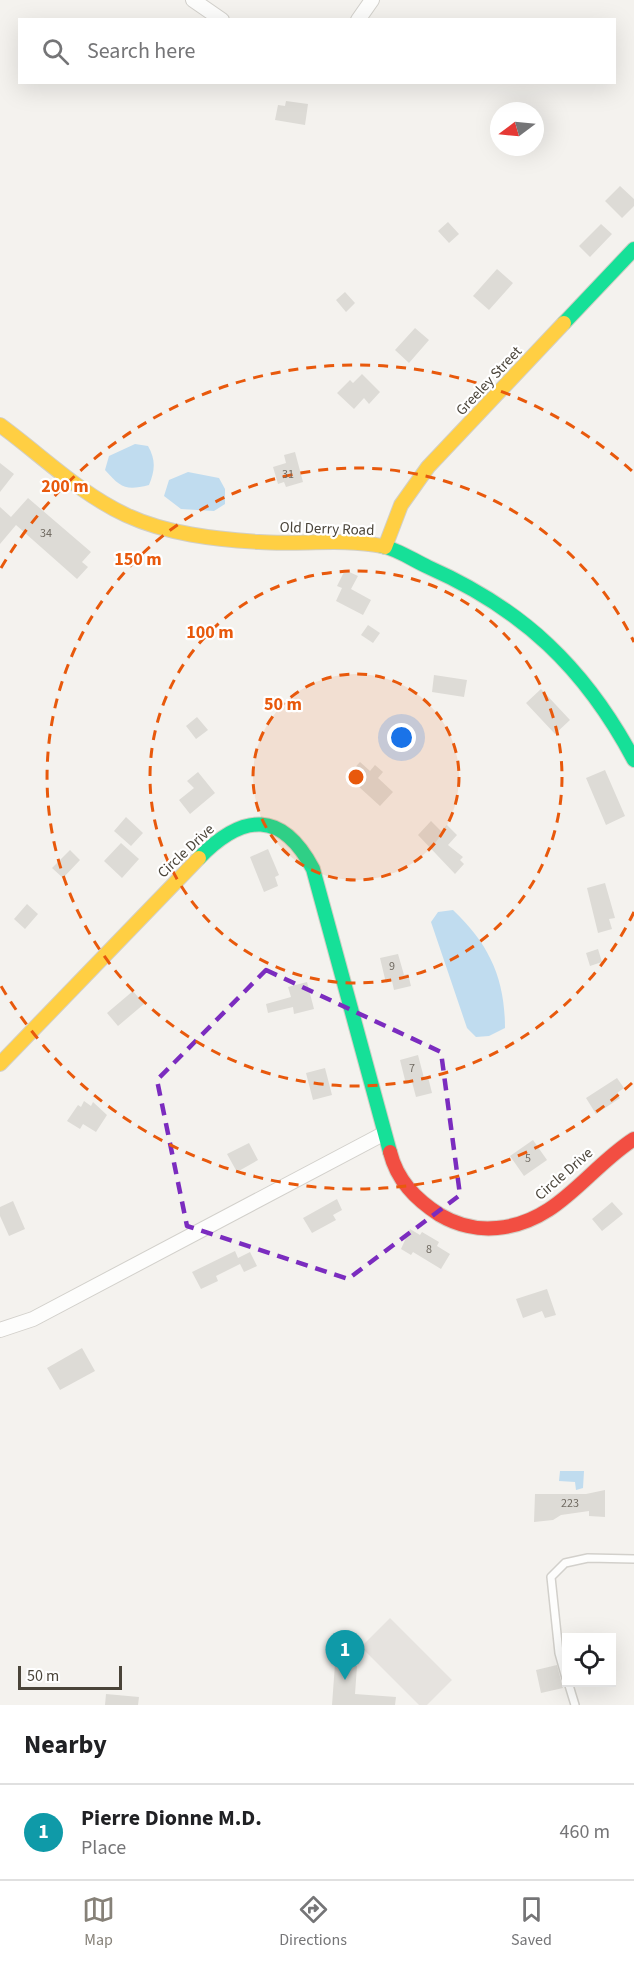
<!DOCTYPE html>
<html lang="en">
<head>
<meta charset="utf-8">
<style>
  :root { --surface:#fff; --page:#f6f6f6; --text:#202124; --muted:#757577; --line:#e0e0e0; --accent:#868178 }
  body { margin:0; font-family:"Source Sans 3",sans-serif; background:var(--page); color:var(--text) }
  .controls { position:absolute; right:18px; bottom:18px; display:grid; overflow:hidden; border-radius:0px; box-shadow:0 6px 24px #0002 }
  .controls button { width:54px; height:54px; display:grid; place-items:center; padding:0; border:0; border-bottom:2px solid var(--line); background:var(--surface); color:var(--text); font:30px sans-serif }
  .compass { position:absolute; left:490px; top:102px; width:54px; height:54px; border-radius:50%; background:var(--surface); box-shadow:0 6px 24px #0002; rotate:254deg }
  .scale { position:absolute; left:18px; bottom:15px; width:104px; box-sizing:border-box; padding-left:6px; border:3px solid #4a4439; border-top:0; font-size:16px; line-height:21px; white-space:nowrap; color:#4a4439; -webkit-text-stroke:4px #fff; paint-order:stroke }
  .you { position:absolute; left:402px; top:738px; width:21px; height:21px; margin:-15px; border:4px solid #fff; border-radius:50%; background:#1a73e8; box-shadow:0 0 0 9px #1a73e833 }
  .badge { display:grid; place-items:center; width:39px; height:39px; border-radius:50%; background:var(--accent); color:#fff; font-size:20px; font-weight:700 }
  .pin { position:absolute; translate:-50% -50px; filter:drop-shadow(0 2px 3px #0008) }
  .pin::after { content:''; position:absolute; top:32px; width:21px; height:18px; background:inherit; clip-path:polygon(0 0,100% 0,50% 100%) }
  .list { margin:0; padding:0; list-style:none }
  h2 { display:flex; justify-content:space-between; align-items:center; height:78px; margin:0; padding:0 24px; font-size:26px }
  h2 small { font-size:20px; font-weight:400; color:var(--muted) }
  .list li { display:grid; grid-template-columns:39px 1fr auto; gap:18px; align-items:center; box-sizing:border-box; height:96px; padding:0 24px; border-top:2px solid var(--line) }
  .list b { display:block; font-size:22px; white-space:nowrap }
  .list p { margin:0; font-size:20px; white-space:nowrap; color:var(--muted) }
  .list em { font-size:20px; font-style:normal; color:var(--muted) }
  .icon { flex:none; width:33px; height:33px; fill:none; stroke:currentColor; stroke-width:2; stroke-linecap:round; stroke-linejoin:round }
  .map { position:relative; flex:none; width:634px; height:1705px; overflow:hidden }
  .search { position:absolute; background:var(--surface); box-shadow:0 6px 24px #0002; left:18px; right:18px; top:18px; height:66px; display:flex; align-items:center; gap:15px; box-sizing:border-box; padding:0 21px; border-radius:0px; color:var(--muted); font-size:22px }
  .sheet { height:174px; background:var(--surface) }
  nav { display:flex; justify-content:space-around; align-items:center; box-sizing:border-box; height:84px; border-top:2px solid var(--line); background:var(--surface); font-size:16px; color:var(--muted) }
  nav a { display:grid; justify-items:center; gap:3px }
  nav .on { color:var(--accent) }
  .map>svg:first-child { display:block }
</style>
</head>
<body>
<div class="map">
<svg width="634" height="1705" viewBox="0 0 634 1705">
  <rect width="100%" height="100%" fill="#f4f2ee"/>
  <path fill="#e6e3df" d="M390,1618L452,1680L427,1705H419L361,1647Z"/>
  <path fill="#c0dcef" d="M135,444L148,446C156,460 155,470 149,485C126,491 121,488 105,470L109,456Z
    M188,472L219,478L225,489V504L214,511L181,509L164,496L169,480Z
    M453,910C489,944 505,978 505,1028L489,1036L476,1037L467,1028L431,922L438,912Z
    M560,1471H584L583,1488L576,1490L575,1482L559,1481Z"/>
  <path fill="#dddbd6" d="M286,101L308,104L305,125L275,120L278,105L285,106Z
    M620,186L634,199V206L622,218L605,201Z
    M448,222L459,234L449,243L438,231Z
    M601,224L612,234L590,257L579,246Z
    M497,269L513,283L489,310L473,296Z
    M345,292L355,303L346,312L336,300Z
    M415,328L429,340L409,363L395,350Z
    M362,374L380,392L369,404L364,398L354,409L337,393L350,380L353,383Z
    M295,452L303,482L286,487L284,482L278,484L273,467L286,463L284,455Z
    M0,463L14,474L0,492Z
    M28,498L91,552L82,562L88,567L77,579L16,525L0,544V507L11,517Z
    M345,570L358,576L351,589L371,600L363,615L336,601L342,588L337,586Z
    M368,625L380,633L373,643L361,635Z
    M434,675L467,680L464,697L432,692Z
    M541,689L570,720L555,734L526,703Z
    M197,717L208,730L196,739L186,726Z
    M360,762L370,771L375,765L383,772L378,778L393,792L380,806L347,776Z
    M605,770L625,816L606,825L586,778Z
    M198,772L215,793L190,814L179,800L194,788L187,781Z
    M126,817L143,833L131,846L114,831Z
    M431,821L441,831L447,825L457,835L448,845L463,857L460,860L464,864L455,874L418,835Z
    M121,843L139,859L122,878L104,861Z
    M268,849L279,875L275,877L278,886L264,892L250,857Z
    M70,850L80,860L63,878L52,868Z
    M605,883L615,918L609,919L612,929L598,933L587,888Z
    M27,904L38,914L25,929L14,919Z
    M598,949L602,962L590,966L586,953Z
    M398,954L404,975L408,974L411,986L394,990L392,981L386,983L380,958Z
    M307,982L314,1009L294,1014L293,1007L268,1013L266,1004L291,997L288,987Z
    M133,991L144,1004L118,1026L107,1013Z
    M418,1055L424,1078L428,1077L432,1093L416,1097L412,1082L406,1084L400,1060Z
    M325,1068L332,1095L313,1100L306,1073Z
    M617,1078L624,1088L617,1093L620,1098L596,1114L586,1098Z
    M84,1101L91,1106L93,1102L107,1115L96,1132L83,1124L80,1129L67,1121L78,1105L81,1107Z
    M533,1140L547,1160L524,1176L510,1156Z
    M249,1143L258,1160L237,1172L227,1154Z
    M337,1199L342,1210L333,1215L336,1220L312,1233L303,1218Z
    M13,1201L25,1229L9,1236L0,1216V1207Z
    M612,1202L623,1214L602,1231L592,1219Z
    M410,1229L420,1235L422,1232L439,1242L437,1246L450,1254L441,1269L413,1252L411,1255L401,1249Z
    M235,1251L238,1258L250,1252L257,1266L244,1272L240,1264L216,1276L218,1281L201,1289L192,1272Z
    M547,1289L556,1315L545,1318L542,1311L523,1318L516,1299Z
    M82,1348L95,1371L60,1390L47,1368Z
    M605,1490V1517L589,1516V1511L561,1515L553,1520L534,1522L535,1494H586Z
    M335,1664L357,1666L355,1694L396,1697L395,1705H332Z
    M557,1665L563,1688L541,1693L536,1670Z
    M106,1694L139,1697L138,1705H105Z"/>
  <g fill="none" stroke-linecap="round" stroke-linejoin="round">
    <g stroke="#d2d0cb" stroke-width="10">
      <path id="lane" d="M566,1678L559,1653L551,1577L565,1563L588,1558L634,1559
        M568,1682L575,1705"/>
    </g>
    <g stroke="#d2d0cb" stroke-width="16">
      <path id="street" d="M193,0L222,20
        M358,20L372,0
        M0,1330L33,1319L383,1134"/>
    </g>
    <g stroke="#d2cfc5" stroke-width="16">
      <path id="fast" d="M564,323L634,249
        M382,546C397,549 413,560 428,567C523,609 585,668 634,760
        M199,858C243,813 282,810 313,869L390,1152"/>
    </g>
    <g stroke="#d2cfc5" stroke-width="16">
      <path id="slow" d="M0,425C41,455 79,493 126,515C167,534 214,539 259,542C299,545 342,538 382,546
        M385,547L401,505L428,467L564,323
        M0,1064L199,858"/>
    </g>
    <g stroke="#d2cfc5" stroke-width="16">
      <path id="jam" d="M390,1152C397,1180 415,1199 440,1215C457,1225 478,1230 497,1228C558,1223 587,1169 634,1139"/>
    </g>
    <use href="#lane" stroke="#fdfdfc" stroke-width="7"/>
    <use href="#street" stroke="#fdfdfc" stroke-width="14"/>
    <use href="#fast" stroke="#16e098" stroke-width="14"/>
    <use href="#slow" stroke="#ffcf43" stroke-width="14"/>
    <use href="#jam" stroke="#f24e42" stroke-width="14"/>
  </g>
  <path fill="none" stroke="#7b2cbf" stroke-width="4.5" stroke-dasharray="12 8" stroke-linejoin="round" d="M266,970L441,1052L460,1195L348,1279L187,1226L157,1080Z"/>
  <circle cx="356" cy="777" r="103" fill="#e8590c" fill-opacity=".12"/>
  <g fill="none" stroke="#e8590c" stroke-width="3" stroke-dasharray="10 8">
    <circle cx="356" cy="777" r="103"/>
    <circle cx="356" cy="777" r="206"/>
    <path d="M634 912A309 309 0 1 1 634 642"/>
    <path d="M632 1083A412 412 0 0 1 1 986M1 568A412 412 0 0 1 632 471"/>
  </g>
  <g text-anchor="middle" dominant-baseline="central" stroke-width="4.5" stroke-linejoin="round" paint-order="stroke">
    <g font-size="12" fill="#706a61">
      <text x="288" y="474">31</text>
      <text x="46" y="533">34</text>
      <text x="392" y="966">9</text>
      <text x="412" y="1068">7</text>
      <text x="528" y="1158">5</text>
      <text x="429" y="1249">8</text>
      <text x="570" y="1503">223</text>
    </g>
    <g font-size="15" fill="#4a4439" stroke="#fff">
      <text transform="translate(489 381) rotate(-47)">Greeley Street</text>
      <text transform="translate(327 529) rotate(2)">Old Derry Road</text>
      <text transform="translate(186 851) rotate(-43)">Circle Drive</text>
      <text transform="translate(564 1174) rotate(-41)">Circle Drive</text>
    </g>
  </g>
  <circle cx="356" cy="777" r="9" fill="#e8590c" stroke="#fff" stroke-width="3"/>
  <g font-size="18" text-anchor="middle" font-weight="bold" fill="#e8590c" stroke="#fff" stroke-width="4.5" stroke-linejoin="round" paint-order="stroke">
    <text x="65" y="492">200 m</text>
    <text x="138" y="565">150 m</text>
    <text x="210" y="638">100 m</text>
    <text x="283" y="710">50 m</text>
  </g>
</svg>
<div class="controls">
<button><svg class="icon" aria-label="locate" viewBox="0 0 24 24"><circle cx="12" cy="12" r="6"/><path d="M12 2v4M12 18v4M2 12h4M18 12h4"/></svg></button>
</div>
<svg class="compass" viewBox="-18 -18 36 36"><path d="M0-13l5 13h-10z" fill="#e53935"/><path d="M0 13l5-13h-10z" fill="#757577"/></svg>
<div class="scale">50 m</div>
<div class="you"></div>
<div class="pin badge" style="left:345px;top:1680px;background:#0f9aa8">1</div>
<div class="search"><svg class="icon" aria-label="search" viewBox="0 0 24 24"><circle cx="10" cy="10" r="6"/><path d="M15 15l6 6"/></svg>Search here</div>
</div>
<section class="sheet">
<h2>Nearby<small></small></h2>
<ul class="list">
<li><span class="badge" style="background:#0f9aa8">1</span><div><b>Pierre Dionne M.D.</b><p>Place</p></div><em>460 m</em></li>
</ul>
</section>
<nav>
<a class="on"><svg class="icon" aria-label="map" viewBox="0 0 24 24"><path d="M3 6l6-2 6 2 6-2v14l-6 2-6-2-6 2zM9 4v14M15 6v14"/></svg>Map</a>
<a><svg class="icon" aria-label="directions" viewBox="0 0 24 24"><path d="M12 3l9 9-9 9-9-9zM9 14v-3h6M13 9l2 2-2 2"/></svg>Directions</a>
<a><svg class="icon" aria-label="saved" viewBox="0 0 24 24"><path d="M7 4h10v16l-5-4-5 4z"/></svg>Saved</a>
</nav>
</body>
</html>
